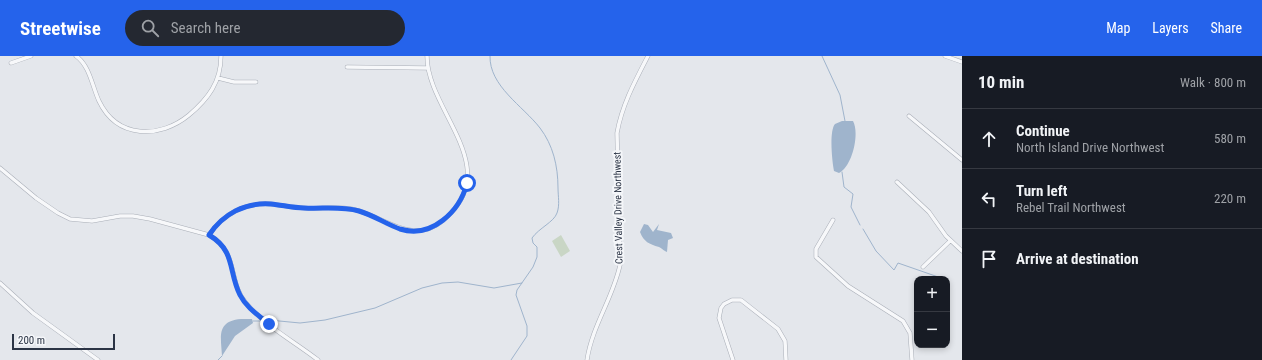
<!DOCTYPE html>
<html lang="en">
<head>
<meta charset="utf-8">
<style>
  :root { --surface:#171b24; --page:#242831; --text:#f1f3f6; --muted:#9ea1a6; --line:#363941; --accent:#2563eb }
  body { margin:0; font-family:"Roboto Condensed",sans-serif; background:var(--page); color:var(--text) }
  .controls { position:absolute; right:12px; bottom:12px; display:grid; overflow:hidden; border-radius:8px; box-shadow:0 2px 6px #0003 }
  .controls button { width:36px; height:36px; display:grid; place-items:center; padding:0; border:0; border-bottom:1px solid var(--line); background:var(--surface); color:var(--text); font:20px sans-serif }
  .scale { position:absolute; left:12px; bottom:10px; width:103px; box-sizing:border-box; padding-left:4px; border:2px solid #2b3445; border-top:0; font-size:11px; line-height:14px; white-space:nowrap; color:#2b3445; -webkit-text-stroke:3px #f4f6f9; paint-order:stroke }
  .stop { position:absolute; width:12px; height:12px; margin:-9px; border:3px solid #2563eb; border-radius:50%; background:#fff }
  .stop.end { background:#2563eb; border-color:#fff; box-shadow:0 1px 4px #0008 }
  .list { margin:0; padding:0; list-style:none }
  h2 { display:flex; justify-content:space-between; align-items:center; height:52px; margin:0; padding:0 16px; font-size:17px }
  h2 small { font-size:13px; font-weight:400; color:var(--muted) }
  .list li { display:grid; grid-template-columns:26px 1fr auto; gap:12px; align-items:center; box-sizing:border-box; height:60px; padding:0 16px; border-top:1px solid var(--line) }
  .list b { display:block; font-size:15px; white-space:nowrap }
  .list p { margin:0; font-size:13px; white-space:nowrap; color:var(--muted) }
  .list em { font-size:13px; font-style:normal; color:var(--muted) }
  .icon { flex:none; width:22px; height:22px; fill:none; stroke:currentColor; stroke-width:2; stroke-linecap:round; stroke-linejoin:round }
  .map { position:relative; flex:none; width:962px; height:304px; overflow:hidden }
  header { display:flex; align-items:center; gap:24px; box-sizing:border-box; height:56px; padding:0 20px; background:var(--accent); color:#fff }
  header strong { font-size:19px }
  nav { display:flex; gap:22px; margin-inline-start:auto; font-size:14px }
  .search { width:280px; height:36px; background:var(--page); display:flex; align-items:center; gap:10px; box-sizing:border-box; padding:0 14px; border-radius:22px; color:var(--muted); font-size:15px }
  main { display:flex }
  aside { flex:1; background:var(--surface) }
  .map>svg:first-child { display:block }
</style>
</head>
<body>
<header>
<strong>Streetwise</strong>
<div class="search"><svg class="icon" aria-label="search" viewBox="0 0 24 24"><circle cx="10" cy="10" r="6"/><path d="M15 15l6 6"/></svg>Search here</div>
<nav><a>Map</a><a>Layers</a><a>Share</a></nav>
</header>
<main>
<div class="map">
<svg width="962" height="304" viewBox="0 0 962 304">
  <rect width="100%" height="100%" fill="#e4e7ec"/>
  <path fill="#c9d6c5" d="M561,179L570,195L561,201L552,185Z"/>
  <path fill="#9fb4cc" d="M842,65H853C860,78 852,111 839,117L834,115C832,105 829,75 835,68Z
    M644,168L648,169L653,176L659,168L657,174L671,177L673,182L668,184L667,196C664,195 663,193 659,191C649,188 644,186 640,176Z
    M241,263H252L253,267L235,280L222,300C221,281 216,265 241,263Z"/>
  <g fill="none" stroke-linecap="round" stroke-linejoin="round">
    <path stroke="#9fb4cc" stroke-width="1" d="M490,0C489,30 523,50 540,72C553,89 558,110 558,132C558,140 560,149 557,157C554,166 539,172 532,182L533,187L537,191V201L533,211L517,234L516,239L527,270V280L511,304
      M822,0L840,39L845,65
      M842,116L844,131L853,138L851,151L860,169
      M863,173L876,195L894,214L898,207L944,223
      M269,264L300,267L325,264L375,252L422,232L442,227L458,226L494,232L522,227
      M253,265H260
      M218,304L222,300"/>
    <g stroke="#a9aeb7" stroke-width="4.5">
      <path id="minor" d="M76,0C90,10 92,30 99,45C117,83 160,83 189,59C208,43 221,26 221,0
        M945,0L962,6
        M11,7L31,0
        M347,11L427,12
        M218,22L234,26H256
        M909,60L962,104
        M0,112L36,142L58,157L70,163L92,165L120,160H133L150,163L209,179C240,197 227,225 246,247C265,270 295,286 318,304
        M897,126L929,156L946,180L962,195
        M833,164L816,193V201L848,230L903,265L910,277L912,304
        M209,179C223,158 245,146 271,148C282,149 292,152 304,152C320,153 336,150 352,153C388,161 415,194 449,159C501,108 427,54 427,0
        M923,211L950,185
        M0,227L33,257L98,304
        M587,304C592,270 613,242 620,209L617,77C622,49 635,25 648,0
        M733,304L719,262L721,252L724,248L732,244H741L778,273L785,285L786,304"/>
    </g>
    <use href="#minor" stroke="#f7f8fa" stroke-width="3.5"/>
  </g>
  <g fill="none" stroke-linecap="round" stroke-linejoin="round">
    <path stroke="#2563eb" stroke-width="5" d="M269,268C258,259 246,251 240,239C228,215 236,195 209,179C223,158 245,146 271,148C282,149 293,152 304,152C323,153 341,150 359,155C373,159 386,168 400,173C432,183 460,155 467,127"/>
  </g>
  <g text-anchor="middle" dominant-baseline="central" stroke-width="4" stroke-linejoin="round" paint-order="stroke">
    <g font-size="10" fill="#2b3445" stroke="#f4f6f9">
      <text transform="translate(618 152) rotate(-91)">Crest Valley Drive Northwest</text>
    </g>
  </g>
</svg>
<div class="controls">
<button>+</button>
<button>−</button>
</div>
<div class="scale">200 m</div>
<div class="stop" style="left:467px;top:127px"></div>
<div class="stop end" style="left:269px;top:268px"></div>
</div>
<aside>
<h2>10 min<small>Walk · 800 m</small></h2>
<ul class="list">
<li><svg class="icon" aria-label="ahead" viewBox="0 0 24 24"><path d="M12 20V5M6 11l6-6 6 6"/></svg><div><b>Continue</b><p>North Island Drive Northwest</p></div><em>580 m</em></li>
<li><svg class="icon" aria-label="left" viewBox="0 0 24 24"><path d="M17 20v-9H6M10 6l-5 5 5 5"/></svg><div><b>Turn left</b><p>Rebel Trail Northwest</p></div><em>220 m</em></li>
<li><svg class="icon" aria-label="arrive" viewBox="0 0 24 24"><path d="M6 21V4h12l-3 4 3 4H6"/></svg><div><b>Arrive at destination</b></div></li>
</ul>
</aside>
</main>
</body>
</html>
